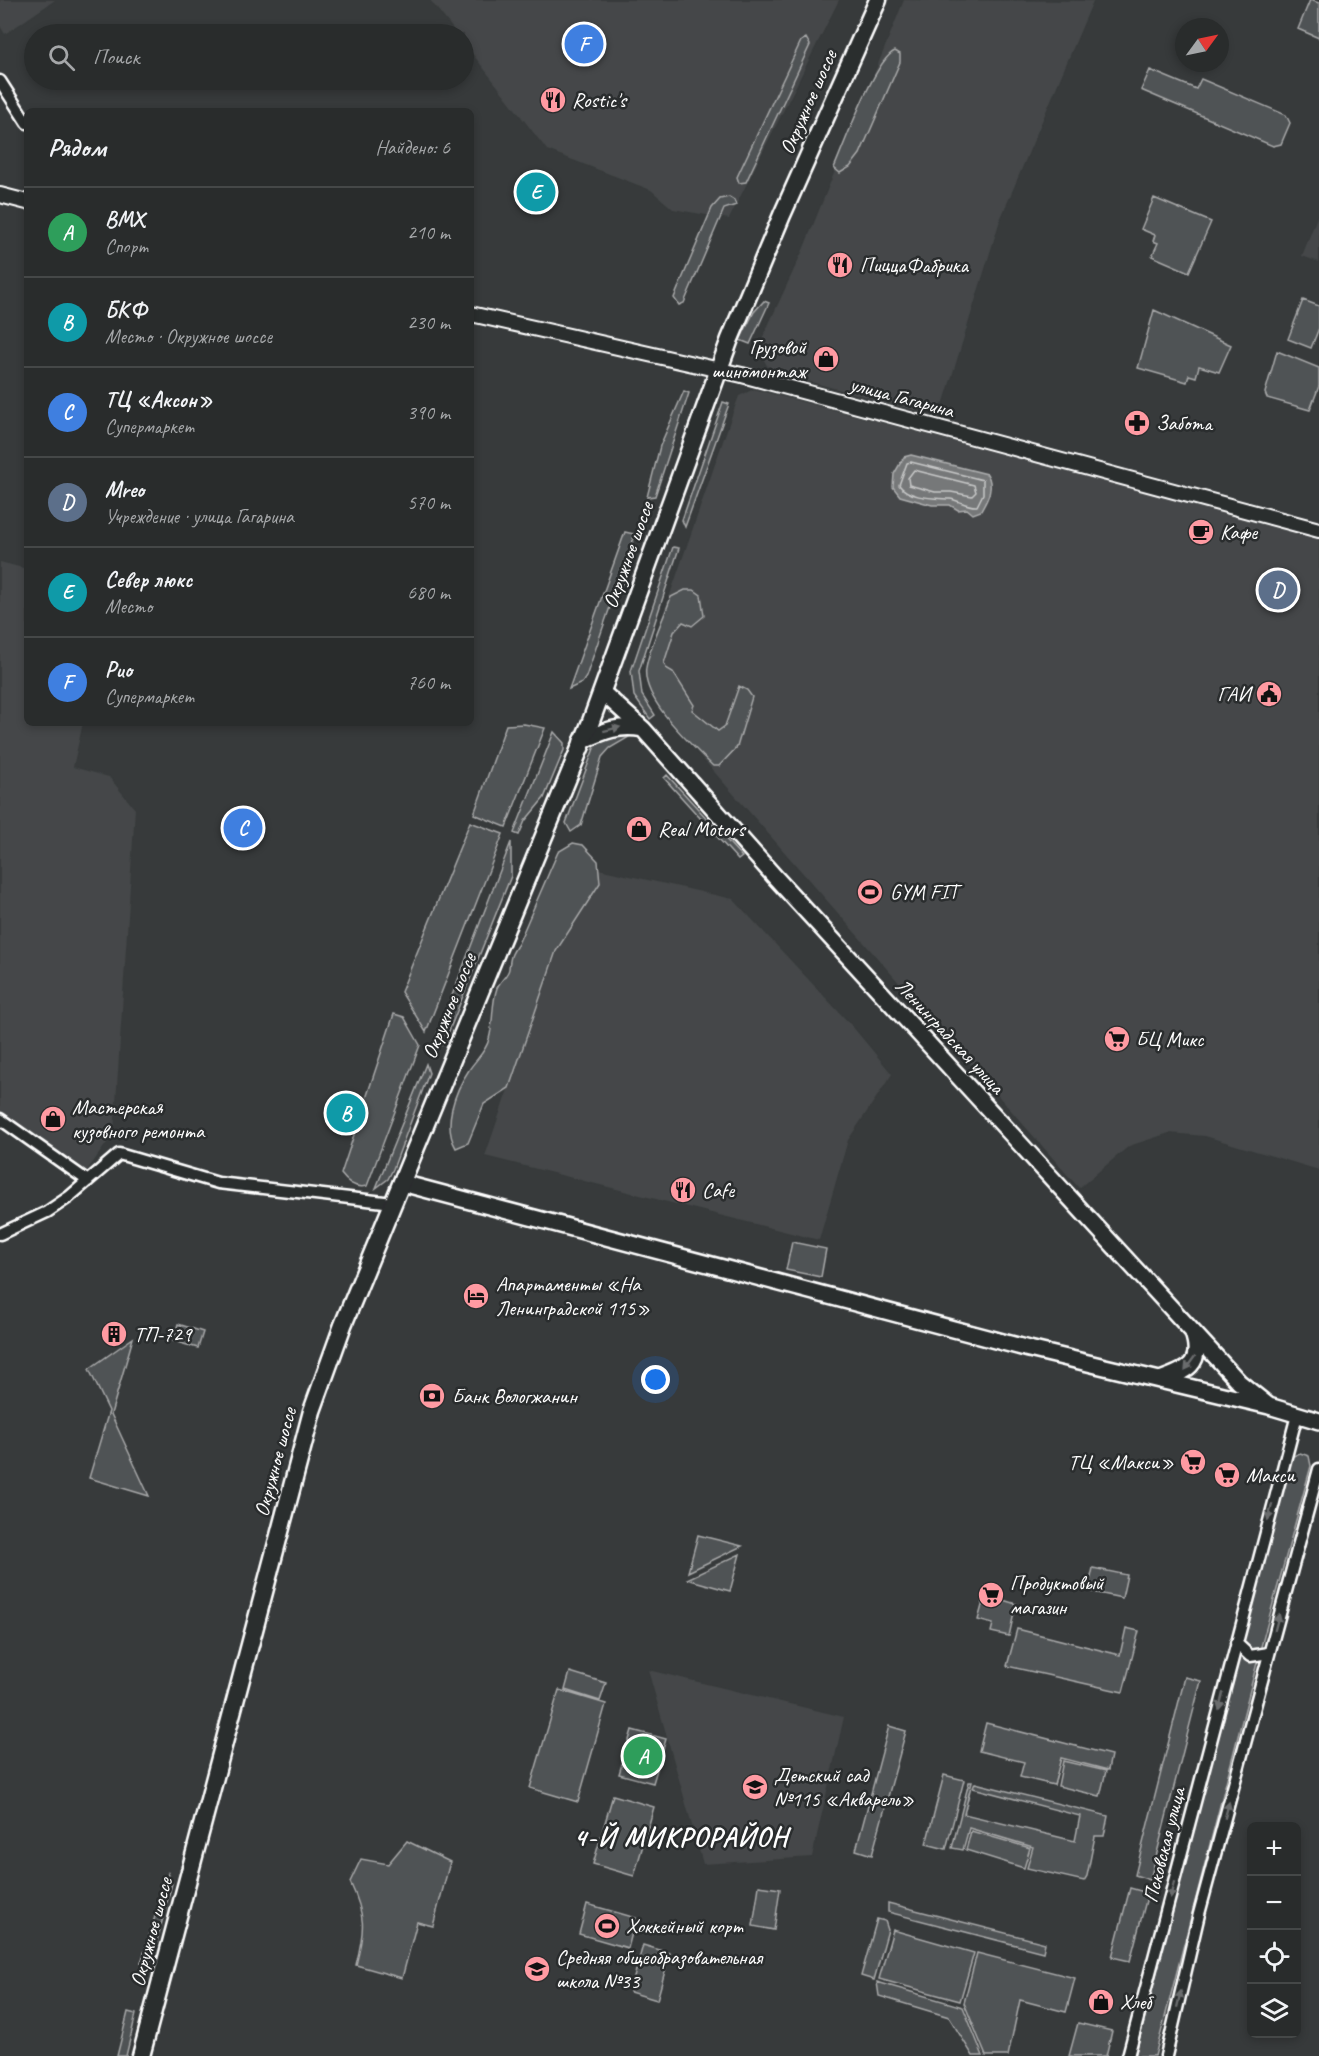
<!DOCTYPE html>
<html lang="ru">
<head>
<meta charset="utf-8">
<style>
  :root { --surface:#292c2c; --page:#313434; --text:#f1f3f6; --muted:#a5a7a9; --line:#454848; --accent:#e69b98 }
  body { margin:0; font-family:Caveat,sans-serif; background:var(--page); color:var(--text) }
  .controls { position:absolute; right:18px; bottom:18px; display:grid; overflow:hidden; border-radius:9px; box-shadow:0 3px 9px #0003 }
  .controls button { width:54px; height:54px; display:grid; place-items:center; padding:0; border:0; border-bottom:2px solid var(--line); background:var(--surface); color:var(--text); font:30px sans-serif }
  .compass { position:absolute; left:1175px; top:18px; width:54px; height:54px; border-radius:50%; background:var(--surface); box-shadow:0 3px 9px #0003; rotate:57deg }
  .you { position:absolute; left:656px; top:1380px; width:21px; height:21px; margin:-15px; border:4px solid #fff; border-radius:50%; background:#1a73e8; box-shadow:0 0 0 9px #1a73e833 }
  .badge { display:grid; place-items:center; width:39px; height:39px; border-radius:50%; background:var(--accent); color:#fff; font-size:20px; font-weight:700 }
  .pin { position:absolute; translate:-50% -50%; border:3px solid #fff; box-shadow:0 2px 6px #0006 }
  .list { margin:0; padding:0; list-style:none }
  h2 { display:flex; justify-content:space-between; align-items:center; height:78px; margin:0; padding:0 24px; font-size:26px }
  h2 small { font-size:20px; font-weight:400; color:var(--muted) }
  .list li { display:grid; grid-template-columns:39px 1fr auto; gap:18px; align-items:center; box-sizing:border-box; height:90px; padding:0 24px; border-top:2px solid var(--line) }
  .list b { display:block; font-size:22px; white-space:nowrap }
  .list p { margin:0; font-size:20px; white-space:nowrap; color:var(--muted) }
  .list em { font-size:20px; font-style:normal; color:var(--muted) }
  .icon { flex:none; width:33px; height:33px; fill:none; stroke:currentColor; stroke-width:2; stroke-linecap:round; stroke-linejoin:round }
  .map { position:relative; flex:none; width:1319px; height:2056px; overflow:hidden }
  .search { position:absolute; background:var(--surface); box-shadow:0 3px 9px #0003; left:24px; top:24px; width:450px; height:66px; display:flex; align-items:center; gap:15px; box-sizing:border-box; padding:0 21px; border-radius:33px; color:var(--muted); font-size:22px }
  .panel { position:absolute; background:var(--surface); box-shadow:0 3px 9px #0003; left:24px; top:108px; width:450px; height:618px; border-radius:9px }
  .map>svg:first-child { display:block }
</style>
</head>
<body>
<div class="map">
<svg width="1319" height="2056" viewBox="0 0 1319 2056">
  <rect width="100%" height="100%" fill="#373a3b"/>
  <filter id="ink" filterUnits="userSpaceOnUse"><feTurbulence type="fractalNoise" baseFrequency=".0167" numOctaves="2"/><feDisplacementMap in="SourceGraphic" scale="12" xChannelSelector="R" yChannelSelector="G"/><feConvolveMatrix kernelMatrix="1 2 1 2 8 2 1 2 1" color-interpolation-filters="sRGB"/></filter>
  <g filter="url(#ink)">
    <path fill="#444748" d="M0,0H55L5,34L0,26Z
      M430,0H839L729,219L673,209L651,190L547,150L464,43V34H457Z
      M904,0L1093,1L1000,220L944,402L934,410L922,412L770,371L760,353L761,341L803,250Z
      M1319,212V262L1302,256Z
      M754,389L1319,537V1170L1205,1136L1169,1133L1129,1146L1079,1188L659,709L646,683L644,670L733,412L739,396Z
      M0,562L27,569V723H83L73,767L109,777L135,809L114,1133L81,1179L0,1119Z
      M585,866L733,899L852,1026L892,1074L848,1140L819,1240L485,1156Z
      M648,1670L844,1717L812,1857L703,1864Z"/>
    <path fill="#505354" stroke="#a8a9aa" stroke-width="1.5" d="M1310,0L1319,3V38L1298,29Z
      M806,38L810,45L746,182L739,183L737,177L801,41Z
      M895,51L900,54V62L860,154L850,167L840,173L834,168C844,145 875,59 895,51Z
      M1150,70L1196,89L1201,79L1286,115L1290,123L1281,144L1273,146L1141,90Z
      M729,197L734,200L736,205L724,209L684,303L679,305L674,298L712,208L720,199Z
      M1154,198L1211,222L1189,272L1152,256L1158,243L1153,241L1155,235L1141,229Z
      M1303,300L1319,306V328L1311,348L1288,339Z
      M764,301L769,303L750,344L740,340L754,312Z
      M1154,310L1231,345L1219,372L1199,366L1196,377L1189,375L1187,382L1138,368Z
      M1277,351L1319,368V386L1310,410L1267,398L1265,393Z
      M684,391L689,393L655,496L647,497L660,446Z
      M723,402L729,404L685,527L682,520Z
      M625,532L634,534L625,580L610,607L586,677L582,683L569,689Z
      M673,547L679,548L639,671L642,695L655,715L650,719L634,696L631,671Z
      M685,590H694L701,595L704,616L692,626L683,622L674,632L664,663L666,668L673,672L694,705L692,710L718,731L725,726L739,686L747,690L752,697L737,747L719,766H713C692,745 641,700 646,668C649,647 664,618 671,597Z
      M524,724L545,728L506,827L474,814L506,725Z
      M554,732L564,743V750L544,798L525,821L519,835L514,833Z
      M620,734L629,737L610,748L602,757L581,825L571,832L566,823L596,743L599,739Z
      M667,775L742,857L738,860L664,778Z
      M470,822L503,834L426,1032L401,992Z
      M511,842V876L445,1041L442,1045H433Z
      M573,843L583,845L598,861L600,883L556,951L509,1088L484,1104L468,1143L456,1148C442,1125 455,1091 469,1070C476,1059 486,1052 489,1039C494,1022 491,1005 497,988C500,981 508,975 509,969C510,957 511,954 518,944L558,852Z
      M394,1014L404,1017L420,1045L367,1186C356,1189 347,1182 341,1174Z
      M426,1064L429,1073L393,1169L388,1179L376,1188Z
      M792,1242L826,1249L821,1277L786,1270Z
      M178,1324L203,1332L198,1348L173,1341Z
      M133,1338L111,1414L149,1496L89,1478L109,1411L89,1369Z
      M1300,1453L1309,1456L1311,1466L1259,1654L1241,1647L1291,1457Z
      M698,1535L742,1546L688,1572Z
      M740,1554L730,1591L687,1579Z
      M1093,1568L1127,1575L1122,1598L1088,1591Z
      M1003,1600L1016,1604L1009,1636L991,1632L993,1624L978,1620L983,1602L1001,1606Z
      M1126,1628L1139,1631L1123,1692L1007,1666L1017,1629L1120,1655Z
      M1240,1652L1258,1659L1155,2056H1135Z
      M570,1672L606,1683L600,1701L565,1690Z
      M1185,1677L1201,1681L1150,1880L1135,1875Z
      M559,1690L606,1704L578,1802L530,1788Z
      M986,1723L1111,1755L1108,1770L1061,1758L1054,1785L1020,1777L1024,1762L979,1751Z
      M889,1726L906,1731L872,1855L856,1850Z
      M632,1730L666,1739L653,1783L619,1774Z
      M1063,1761L1106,1771L1100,1796L1058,1786Z
      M944,1775L964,1780L946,1849L926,1844Z
      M969,1782H972L964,1814L1075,1841L1080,1816L973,1788L975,1783L1108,1816L1104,1836H1095L1087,1876L1084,1881L1027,1868L1033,1847L969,1828L963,1850L952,1848Z
      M613,1795L654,1807L634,1876L593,1864Z
      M971,1831L1030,1848L1024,1868L966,1850Z
      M407,1841L450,1862L433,1926L417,1922L402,1978L356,1965C365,1929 366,1916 350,1882L361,1859L388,1864Z
      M168,1873L172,1883L153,1956L151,1961L141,1963Z
      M759,1886L780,1889L774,1930L753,1926Z
      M1130,1888L1148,1893L1130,1961L1112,1957Z
      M888,1903L1045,1943L1043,1952L888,1912Z
      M587,1904L636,1918L628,1948L579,1934Z
      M877,1919L885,1921L888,1930L874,1980L861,1976Z
      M893,1930L974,1953L960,2001L879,1979Z
      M643,1945L670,1953L657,2000L630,1992Z
      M977,1953L1075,1978L1066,2012L1020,2000L1008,2056H986L964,2003Z
      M877,1982L963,2007L983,2056H973L949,2017L879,1996Z
      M128,2012L136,2014L126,2056H117Z
      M1078,2023L1112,2031L1106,2056H1069Z"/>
    <path fill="#767879" stroke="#adaeaf" stroke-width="1.5" d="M911,455L987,474C995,487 987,500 981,511L973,514L967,509L958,510L950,505H932L900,496L893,487L894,474L904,457Z"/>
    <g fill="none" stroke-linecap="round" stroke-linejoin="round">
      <path stroke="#c8c9c9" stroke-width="1.5" d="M911,462L983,480V494L977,506C968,507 958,500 950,499C935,498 909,499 899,485L907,463Z
        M914,470L974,485L976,492L972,496L951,492H935L909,485L908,478Z"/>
      <g stroke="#fff" stroke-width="15">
        <path id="minor" d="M0,81L27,123
          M0,1119L88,1181
          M0,1234L47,1212L69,1197L119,1154L218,1183L393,1203
          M1236,1643L1250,1656L1269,1653
          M1128,2056L1297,1415
          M1166,2056L1199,1914L1319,1469"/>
      </g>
      <g stroke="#fff" stroke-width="18">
        <path id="tertiary" d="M0,195L27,202
          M471,314L742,375L1319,530"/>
      </g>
      <g stroke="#fff" stroke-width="20">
        <path id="secondary" d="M602,692L643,729L775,877L1239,1382L1269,1406
          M582,741C604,731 620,724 643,729
          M402,1183L1029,1349L1269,1406L1319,1421
          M1160,1380C1186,1371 1204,1365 1193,1333"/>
      </g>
      <g stroke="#fff" stroke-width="21">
        <path id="primary" d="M141,2056L312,1411L343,1325L590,724L730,339L782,215L878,0"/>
      </g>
      <use href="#minor" stroke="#2a2d2e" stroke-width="10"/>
      <use href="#tertiary" stroke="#2a2d2e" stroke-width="14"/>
      <use href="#secondary" stroke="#2a2d2e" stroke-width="15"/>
      <use href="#primary" stroke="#2a2d2e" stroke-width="16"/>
    </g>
    <defs><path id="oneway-solid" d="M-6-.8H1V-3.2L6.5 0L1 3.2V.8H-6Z" transform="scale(1.5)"/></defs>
    <g fill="#6a6c6d">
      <use href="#oneway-solid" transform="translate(612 729) rotate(-14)"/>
      <use href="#oneway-solid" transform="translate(1190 1363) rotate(126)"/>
      <use href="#oneway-solid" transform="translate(1270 1512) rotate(105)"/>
      <use href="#oneway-solid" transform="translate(1277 1622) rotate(-75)"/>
      <use href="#oneway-solid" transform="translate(1221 1701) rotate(104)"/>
      <use href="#oneway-solid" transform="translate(1227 1810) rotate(-75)"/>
      <use href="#oneway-solid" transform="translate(1172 1890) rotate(104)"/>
      <use href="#oneway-solid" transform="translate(1179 1999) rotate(-77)"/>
    </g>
  </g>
  <defs>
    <g id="restaurant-disc" transform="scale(1.35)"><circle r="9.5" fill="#ff9aa2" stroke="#2a2d2e"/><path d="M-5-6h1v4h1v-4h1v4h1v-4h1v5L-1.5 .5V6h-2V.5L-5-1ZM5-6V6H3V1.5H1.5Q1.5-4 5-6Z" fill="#111"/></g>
    <g id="shop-disc" transform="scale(1.35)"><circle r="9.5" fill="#ff9aa2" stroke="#2a2d2e"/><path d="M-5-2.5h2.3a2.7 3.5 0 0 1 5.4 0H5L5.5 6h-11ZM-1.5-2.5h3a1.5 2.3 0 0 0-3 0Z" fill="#111"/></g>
    <g id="pharmacy-disc" transform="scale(1.35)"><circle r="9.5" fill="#ff9aa2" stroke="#2a2d2e"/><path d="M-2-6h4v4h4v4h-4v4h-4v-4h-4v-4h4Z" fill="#111"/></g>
    <g id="cafe-disc" transform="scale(1.35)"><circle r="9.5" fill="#ff9aa2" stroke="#2a2d2e"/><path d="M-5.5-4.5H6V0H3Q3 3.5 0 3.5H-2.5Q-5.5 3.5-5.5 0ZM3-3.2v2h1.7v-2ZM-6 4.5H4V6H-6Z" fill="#111"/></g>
    <g id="civic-disc" transform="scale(1.35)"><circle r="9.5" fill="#ff9aa2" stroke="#2a2d2e"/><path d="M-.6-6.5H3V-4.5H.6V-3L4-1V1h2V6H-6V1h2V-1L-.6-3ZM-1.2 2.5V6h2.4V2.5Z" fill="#111"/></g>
    <g id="stadium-disc" transform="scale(1.35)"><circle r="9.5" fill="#ff9aa2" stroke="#2a2d2e"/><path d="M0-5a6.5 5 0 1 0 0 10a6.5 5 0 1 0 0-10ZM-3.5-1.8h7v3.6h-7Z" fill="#111"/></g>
    <g id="supermarket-disc" transform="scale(1.35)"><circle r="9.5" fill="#ff9aa2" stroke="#2a2d2e"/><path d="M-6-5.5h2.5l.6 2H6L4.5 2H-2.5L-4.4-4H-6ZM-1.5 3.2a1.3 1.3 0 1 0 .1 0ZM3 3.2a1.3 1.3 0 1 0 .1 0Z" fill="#111"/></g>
    <g id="hotel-disc" transform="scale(1.35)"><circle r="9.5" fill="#ff9aa2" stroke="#2a2d2e"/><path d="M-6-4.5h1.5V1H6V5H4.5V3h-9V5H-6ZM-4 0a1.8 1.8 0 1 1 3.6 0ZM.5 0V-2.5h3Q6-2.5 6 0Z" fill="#111"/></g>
    <g id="building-disc" transform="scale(1.35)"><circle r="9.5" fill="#ff9aa2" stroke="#2a2d2e"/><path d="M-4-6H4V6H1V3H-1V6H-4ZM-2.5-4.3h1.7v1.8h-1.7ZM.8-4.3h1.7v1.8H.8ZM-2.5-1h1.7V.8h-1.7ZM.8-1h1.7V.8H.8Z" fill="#111"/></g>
    <g id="bank-disc" transform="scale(1.35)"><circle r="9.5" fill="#ff9aa2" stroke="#2a2d2e"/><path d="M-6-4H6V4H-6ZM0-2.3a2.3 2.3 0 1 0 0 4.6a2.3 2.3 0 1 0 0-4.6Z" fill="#111"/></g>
    <g id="school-disc" transform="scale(1.35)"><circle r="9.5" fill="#ff9aa2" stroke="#2a2d2e"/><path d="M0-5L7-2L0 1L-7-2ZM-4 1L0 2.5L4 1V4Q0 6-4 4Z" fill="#111"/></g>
  </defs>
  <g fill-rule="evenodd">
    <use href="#restaurant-disc" x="553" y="100"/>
    <use href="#restaurant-disc" x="840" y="265"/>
    <use href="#shop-disc" x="826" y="359"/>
    <use href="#pharmacy-disc" x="1137" y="423"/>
    <use href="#cafe-disc" x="1201" y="532"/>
    <use href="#civic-disc" x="1269" y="694"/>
    <use href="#shop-disc" x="639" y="829"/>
    <use href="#stadium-disc" x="870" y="892"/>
    <use href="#supermarket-disc" x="1117" y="1039"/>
    <use href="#shop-disc" x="53" y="1119"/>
    <use href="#restaurant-disc" x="683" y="1190"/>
    <use href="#hotel-disc" x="476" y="1296"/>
    <use href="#building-disc" x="114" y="1334"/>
    <use href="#bank-disc" x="432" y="1396"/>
    <use href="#supermarket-disc" x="1193" y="1462"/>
    <use href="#supermarket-disc" x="1227" y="1475"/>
    <use href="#supermarket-disc" x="991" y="1595"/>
    <use href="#school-disc" x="755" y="1787"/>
    <use href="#stadium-disc" x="607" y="1926"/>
    <use href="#school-disc" x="537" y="1969"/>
    <use href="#shop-disc" x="1101" y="2002"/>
  </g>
  <g text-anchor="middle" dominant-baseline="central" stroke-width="5" stroke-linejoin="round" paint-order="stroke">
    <g font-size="21" fill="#fff" stroke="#2a2d2e" text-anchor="start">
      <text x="572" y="100">Rostic's</text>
      <text x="860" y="265">ПиццаФабрика</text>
      <text x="806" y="347" text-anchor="end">Грузовой<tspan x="806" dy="24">шиномонтаж</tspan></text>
      <text x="1156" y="423">Забота</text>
      <text x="1220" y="532">Кафе</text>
      <text x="1250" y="694" text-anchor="end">ГАИ</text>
      <text x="658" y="829">Real Motors</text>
      <text x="890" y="892">GYM FIT</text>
      <text x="1136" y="1039">БЦ Микс</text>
      <text x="72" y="1107">Мастерская<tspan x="72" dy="24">кузовного ремонта</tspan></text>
      <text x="702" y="1190">Cafe</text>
      <text x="496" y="1284">Апартаменты «На<tspan x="496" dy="24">Ленинградской 115»</tspan></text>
      <text x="134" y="1334">ТП-729</text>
      <text x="452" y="1396">Банк Вологжанин</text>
      <text x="1174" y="1462" text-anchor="end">ТЦ «Макси»</text>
      <text x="1246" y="1475">Макси</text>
      <text x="1010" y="1583">Продуктовый<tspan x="1010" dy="24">магазин</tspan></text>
      <text x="774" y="1775">Детский сад<tspan x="774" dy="24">№115 «Акварель»</tspan></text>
      <text x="626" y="1926">Хоккейный корт</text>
      <text x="556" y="1957">Средняя общеобразовательная<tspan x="556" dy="24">школа №33</tspan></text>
      <text x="1120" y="2002">Хлеб</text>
    </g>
    <g font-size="21" fill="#fff" stroke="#2a2d2e">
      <text transform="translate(808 102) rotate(-66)">Окружное шоссе</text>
      <text transform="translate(902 397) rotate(15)">улица Гагарина</text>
      <text transform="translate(628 555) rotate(-70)">Окружное шоссе</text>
      <text transform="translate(449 1006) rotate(-68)">Окружное шоссе</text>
      <text transform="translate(950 1036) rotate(47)">Ленинградская улица</text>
      <text transform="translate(275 1462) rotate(-75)">Окружное шоссе</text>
      <text transform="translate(1164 1845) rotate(-76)">Псковская улица</text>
      <text transform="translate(151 1932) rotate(-75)">Окружное шоссе</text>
    </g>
    <g font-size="27" font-weight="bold" letter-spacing="1.5" fill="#fff" stroke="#2a2d2e">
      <text x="681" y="1837">4-Й МИКРОРАЙОН</text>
    </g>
  </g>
</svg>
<div class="controls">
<button>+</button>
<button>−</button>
<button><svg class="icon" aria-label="locate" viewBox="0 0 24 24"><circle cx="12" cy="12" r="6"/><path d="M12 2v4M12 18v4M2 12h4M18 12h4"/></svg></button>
<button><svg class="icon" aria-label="layers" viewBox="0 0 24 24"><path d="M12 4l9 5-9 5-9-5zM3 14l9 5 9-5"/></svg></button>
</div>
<svg class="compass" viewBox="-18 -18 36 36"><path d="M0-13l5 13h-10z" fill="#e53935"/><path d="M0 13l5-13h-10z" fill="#a5a7a9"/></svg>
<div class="you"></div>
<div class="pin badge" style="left:643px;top:1756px;background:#2e9e5b">A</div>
<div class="pin badge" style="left:346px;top:1113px;background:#0f9aa8">B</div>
<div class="pin badge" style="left:243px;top:828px;background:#3f7fe0">C</div>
<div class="pin badge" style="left:1278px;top:590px;background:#5c6f8a">D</div>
<div class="pin badge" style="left:536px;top:192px;background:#0f9aa8">E</div>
<div class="pin badge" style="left:584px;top:44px;background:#3f7fe0">F</div>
<div class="search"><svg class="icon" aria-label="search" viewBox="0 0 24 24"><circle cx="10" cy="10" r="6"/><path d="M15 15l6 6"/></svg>Поиск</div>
<section class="panel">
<h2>Рядом<small>Найдено: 6</small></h2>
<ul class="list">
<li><span class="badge" style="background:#2e9e5b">A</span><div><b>BMX</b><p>Спорт</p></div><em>210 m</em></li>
<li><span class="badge" style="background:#0f9aa8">B</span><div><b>БКФ</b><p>Место · Окружное шоссе</p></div><em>230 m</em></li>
<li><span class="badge" style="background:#3f7fe0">C</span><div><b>ТЦ «Аксон»</b><p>Супермаркет</p></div><em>390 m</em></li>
<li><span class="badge" style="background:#5c6f8a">D</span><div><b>Mreo</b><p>Учреждение · улица Гагарина</p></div><em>570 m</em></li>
<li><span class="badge" style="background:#0f9aa8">E</span><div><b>Север люкс</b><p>Место</p></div><em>680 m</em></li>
<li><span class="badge" style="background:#3f7fe0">F</span><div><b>Рио</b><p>Супермаркет</p></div><em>760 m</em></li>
</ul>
</section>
</div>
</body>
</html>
